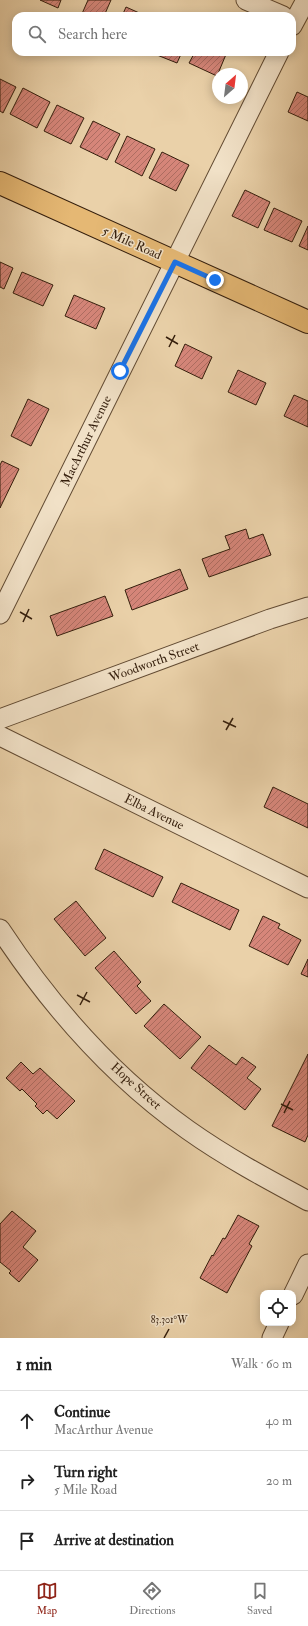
<!DOCTYPE html>
<html lang="en">
<head>
<meta charset="utf-8">
<style>
  :root { --surface:#fff; --page:#f2f2f2; --text:#222; --muted:#767676; --line:#e0e0e0; --accent:#8f2418 }
  body { margin:0; font-family:"IM FELL Double Pica",serif; background:var(--page); color:var(--text) }
  .controls { position:absolute; right:12px; bottom:12px; display:grid; overflow:hidden; border-radius:8px; box-shadow:0 2px 10px #0003 }
  .controls button { width:36px; height:36px; display:grid; place-items:center; padding:0; border:0; border-bottom:1px solid var(--line); background:var(--surface); color:var(--text); font:20px sans-serif }
  .compass { position:absolute; left:212px; top:68px; width:36px; height:36px; border-radius:50%; background:var(--surface); box-shadow:0 2px 10px #0003; rotate:28deg }
  .stop { position:absolute; width:12px; height:12px; margin:-9px; border:3px solid #1a73e8; border-radius:50%; background:#fff }
  .stop.end { background:#1a73e8; border-color:#fff; box-shadow:0 1px 4px #0008 }
  .list { margin:0; padding:0; list-style:none }
  h2 { display:flex; justify-content:space-between; align-items:center; height:52px; margin:0; padding:0 16px; font-size:17px }
  h2 small { font-size:13px; font-weight:400; color:var(--muted) }
  .list li { display:grid; grid-template-columns:26px 1fr auto; gap:12px; align-items:center; box-sizing:border-box; height:60px; padding:0 16px; border-top:1px solid var(--line) }
  .list b { display:block; font-size:15px; white-space:nowrap }
  .list p { margin:0; font-size:13px; white-space:nowrap; color:var(--muted) }
  .list em { font-size:13px; font-style:normal; color:var(--muted) }
  .icon { flex:none; width:22px; height:22px; fill:none; stroke:currentColor; stroke-width:2; stroke-linecap:round; stroke-linejoin:round }
  .map { position:relative; flex:none; width:308px; height:1338px; overflow:hidden }
  .search { position:absolute; background:var(--surface); box-shadow:0 2px 10px #0003; left:12px; right:12px; top:12px; height:44px; display:flex; align-items:center; gap:10px; box-sizing:border-box; padding:0 14px; border-radius:12px; color:var(--muted); font-size:15px }
  .sheet { height:232px; background:var(--surface) }
  nav { display:flex; justify-content:space-around; align-items:center; box-sizing:border-box; height:56px; border-top:1px solid var(--line); background:var(--surface); font-size:11px; color:var(--muted) }
  nav a { display:grid; justify-items:center; gap:2px }
  nav .on { color:var(--accent) }
  .map>svg:first-child { display:block }
</style>
</head>
<body>
<div class="map">
<svg width="308" height="1338" viewBox="0 0 308 1338">
  <defs>
    <pattern id="building-hatch" width="6" height="6" patternUnits="userSpaceOnUse"><rect width="6" height="6" fill="#d6867a"/><path d="M-1 1l2-2M0 6l6-6M5 7l2-2" fill="none" stroke="#ae6d62"/></pattern>
  </defs>
  <rect width="100%" height="100%" fill="#ead1a9"/>
  <filter id="stains"><feTurbulence type="fractalNoise" baseFrequency=".005" numOctaves="4"/><feColorMatrix values="0 0 0 0 .2 0 0 0 0 .09 0 0 0 0 .02 0 0 0 .5 -.17"/></filter>
  <radialGradient id="worn" r=".72"><stop offset=".6" stop-color="#630" stop-opacity="0"/><stop offset="1" stop-color="#630" stop-opacity=".3"/></radialGradient>
  <path fill="url(#building-hatch)" stroke="#341e0c" d="M40,0H61L58,8Z
    M88,0H111L104,16H81Z
    M126,7L146,16H122Z
    M159,52H182L177,63L157,55Z
    M195,52H227L217,76L189,63Z
    M0,79L16,87L3,113L0,111Z
    M23,88L50,102L37,128L10,114Z
    M297,92L308,97V121L288,112Z
    M57,105L84,118L71,144L44,131Z
    M93,121L120,134L107,160L80,147Z
    M127,136L155,149L142,176L115,162Z
    M162,152L189,165L176,191L149,178Z
    M245,190L270,202L258,228L232,216Z
    M274,208L302,221L292,242L264,230Z
    M308,226V250L299,246Z
    M0,262L13,268L4,289L0,287Z
    M22,272L53,285L43,306L13,293Z
    M74,295L105,308L96,329L65,316Z
    M185,344L212,357L202,379L175,366Z
    M238,370L266,383L256,405L228,392Z
    M294,395L308,401V427L284,416Z
    M28,399L49,409L31,446L11,436Z
    M2,461L19,469L0,508V465Z
    M246,529L249,539L263,534L271,555L209,577L202,559L230,549L225,536Z
    M180,569L188,589L132,610L125,590Z
    M105,596L113,616L57,636L50,616Z
    M273,787L308,804V828L264,807Z
    M104,849L163,877L153,897L95,869Z
    M181,883L239,910L230,930L172,902Z
    M76,901L106,938L85,956L54,919Z
    M263,916L280,924L278,928L301,940L288,965L249,946Z
    M114,951L141,982L137,986L151,1001L136,1014L95,968Z
    M308,959V977L301,974Z
    M164,1004L201,1037L180,1059L144,1026Z
    M209,1045L236,1065L242,1057L256,1067L247,1078L261,1089L245,1110L191,1068Z
    M308,1054V1135L305,1142L272,1126Z
    M21,1062L33,1074L40,1068L75,1101L57,1119L47,1110L43,1114L35,1106L37,1104L22,1089L20,1091L6,1078Z
    M12,1211L36,1231L23,1247L38,1260L19,1282L9,1273L11,1271L0,1262V1224Z
    M238,1215L259,1226L249,1244L252,1246L227,1293L200,1278L212,1255L213,1256L223,1238L225,1239Z"/>
  <g fill="none" stroke-linecap="round" stroke-linejoin="round">
    <g stroke="#624b33" stroke-width="21">
      <path id="minor" d="M246,0L283,16
        M292,26L306,0
        M0,614L279,52
        M0,719L270,619L308,607
        M0,736L308,888
        M0,929C50,1005 113,1077 188,1130C226,1157 267,1179 308,1201
        M293,1295L308,1264
        M272,1338L279,1323"/>
    </g>
    <g stroke="#341e0c" stroke-width="24">
      <path id="major" d="M0,183L308,322"/>
    </g>
    <use href="#minor" stroke="#f1e1c7" stroke-width="19"/>
    <use href="#major" stroke="#e5b874" stroke-width="22"/>
  </g>
  <g fill="none" stroke-linecap="round" stroke-linejoin="round">
    <path stroke="#1a73e8" stroke-width="5" d="M120,371L175,262L215,280"/>
  </g>
  <path fill="none" stroke="#341e0c" stroke-width="1.5" d="M166,337L178,344M169,347L175,335M20,612L32,619M23,622L29,609M223,721L236,727M226,730L233,718M77,995L90,1002M80,1005L87,992M281,1104L293,1110M284,1113L290,1101M164,1338L169,1329"/>
  <g text-anchor="middle" dominant-baseline="central" stroke-width="3" stroke-linejoin="round" paint-order="stroke">
    <g font-size="13" fill="#341e0c" stroke="#f1e1c7">
      <text transform="translate(132 243) rotate(24)">5 Mile Road</text>
      <text transform="translate(86 441) rotate(-64)">MacArthur Avenue</text>
      <text transform="translate(154 662) rotate(-20)">Woodworth Street</text>
      <text transform="translate(154 812) rotate(26)">Elba Avenue</text>
      <text transform="translate(136 1086) rotate(42)">Hope Street</text>
    </g>
  </g>
  <g font-size="10" text-anchor="middle" fill="#341e0c" stroke="#f1e1c7" stroke-width="3" stroke-linejoin="round" paint-order="stroke">
    <text x="169" y="1323">83.301°W</text>
  </g>
  <rect width="100%" height="100%" filter="url(#stains)"/>
  <rect width="100%" height="100%" fill="url(#worn)"/>
</svg>
<div class="controls">
<button><svg class="icon" aria-label="locate" viewBox="0 0 24 24"><circle cx="12" cy="12" r="6"/><path d="M12 2v4M12 18v4M2 12h4M18 12h4"/></svg></button>
</div>
<svg class="compass" viewBox="-18 -18 36 36"><path d="M0-13l5 13h-10z" fill="#e53935"/><path d="M0 13l5-13h-10z" fill="#767676"/></svg>
<div class="stop" style="left:120px;top:371px"></div>
<div class="stop end" style="left:215px;top:280px"></div>
<div class="search"><svg class="icon" aria-label="search" viewBox="0 0 24 24"><circle cx="10" cy="10" r="6"/><path d="M15 15l6 6"/></svg>Search here</div>
</div>
<section class="sheet">
<h2>1 min<small>Walk · 60 m</small></h2>
<ul class="list">
<li><svg class="icon" aria-label="ahead" viewBox="0 0 24 24"><path d="M12 20V5M6 11l6-6 6 6"/></svg><div><b>Continue</b><p>MacArthur Avenue</p></div><em>40 m</em></li>
<li><svg class="icon" aria-label="right" viewBox="0 0 24 24"><path d="M7 20v-9h11M14 6l5 5-5 5"/></svg><div><b>Turn right</b><p>5 Mile Road</p></div><em>20 m</em></li>
<li><svg class="icon" aria-label="arrive" viewBox="0 0 24 24"><path d="M6 21V4h12l-3 4 3 4H6"/></svg><div><b>Arrive at destination</b></div></li>
</ul>
</section>
<nav>
<a class="on"><svg class="icon" aria-label="map" viewBox="0 0 24 24"><path d="M3 6l6-2 6 2 6-2v14l-6 2-6-2-6 2zM9 4v14M15 6v14"/></svg>Map</a>
<a><svg class="icon" aria-label="directions" viewBox="0 0 24 24"><path d="M12 3l9 9-9 9-9-9zM9 14v-3h6M13 9l2 2-2 2"/></svg>Directions</a>
<a><svg class="icon" aria-label="saved" viewBox="0 0 24 24"><path d="M7 4h10v16l-5-4-5 4z"/></svg>Saved</a>
</nav>
</body>
</html>
